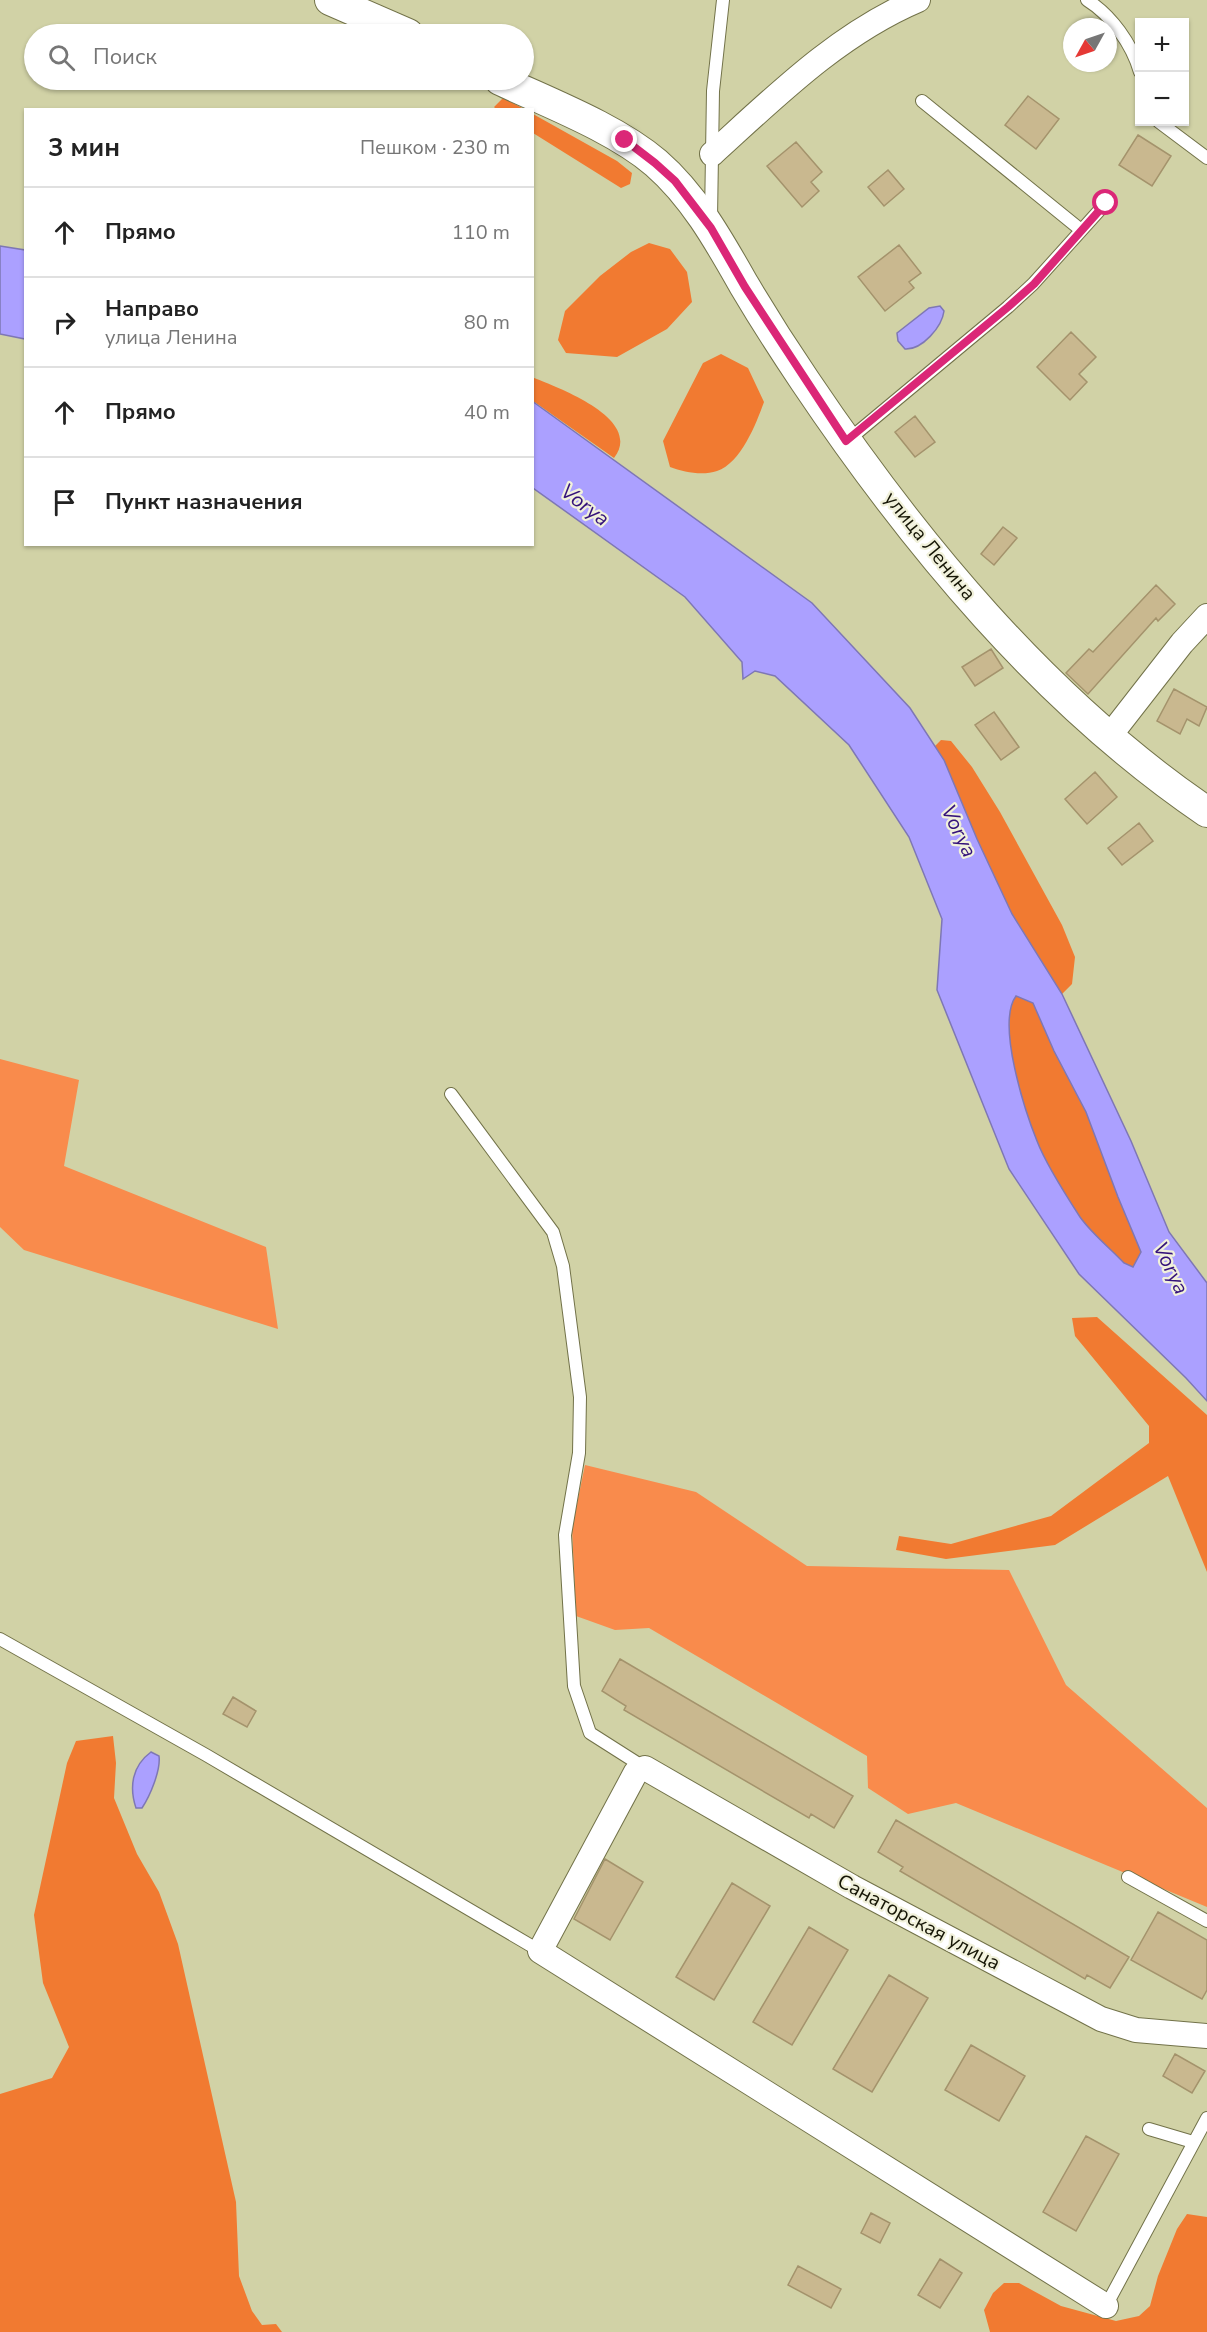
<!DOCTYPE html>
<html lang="ru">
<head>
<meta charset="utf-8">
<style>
  :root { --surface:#fff; --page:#f6f6f6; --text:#222; --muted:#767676; --line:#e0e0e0 }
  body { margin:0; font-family:"Nunito Sans",sans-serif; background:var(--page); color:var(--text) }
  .controls { position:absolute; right:18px; top:18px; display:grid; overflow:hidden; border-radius:0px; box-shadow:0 2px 4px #0004 }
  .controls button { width:54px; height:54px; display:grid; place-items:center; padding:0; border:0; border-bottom:2px solid var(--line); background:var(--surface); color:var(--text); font:30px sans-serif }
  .compass { position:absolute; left:1063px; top:18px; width:54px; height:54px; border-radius:50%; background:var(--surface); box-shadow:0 2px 4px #0004; rotate:230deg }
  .stop { position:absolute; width:18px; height:18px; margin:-14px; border:4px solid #db2777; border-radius:50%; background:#fff }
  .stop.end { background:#db2777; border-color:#fff; box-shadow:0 2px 6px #0008 }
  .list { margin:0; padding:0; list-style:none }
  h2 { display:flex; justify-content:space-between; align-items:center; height:78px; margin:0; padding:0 24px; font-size:26px }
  h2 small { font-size:20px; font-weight:400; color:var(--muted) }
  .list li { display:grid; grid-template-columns:39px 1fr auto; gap:18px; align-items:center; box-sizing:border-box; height:90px; padding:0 24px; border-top:2px solid var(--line) }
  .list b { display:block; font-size:22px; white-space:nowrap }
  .list p { margin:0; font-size:20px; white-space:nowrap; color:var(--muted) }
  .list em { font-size:20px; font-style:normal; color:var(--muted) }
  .icon { flex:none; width:33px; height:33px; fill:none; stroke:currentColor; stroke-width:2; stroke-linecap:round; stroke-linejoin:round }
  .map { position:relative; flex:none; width:1207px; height:2332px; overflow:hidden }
  .search { position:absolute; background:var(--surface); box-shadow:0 2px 4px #0004; left:24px; top:24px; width:510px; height:66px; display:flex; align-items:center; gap:15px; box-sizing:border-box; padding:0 21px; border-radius:33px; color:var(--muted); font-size:22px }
  .panel { position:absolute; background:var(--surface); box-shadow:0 2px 4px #0004; left:24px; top:108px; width:510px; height:438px; border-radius:0px }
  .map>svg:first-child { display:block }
</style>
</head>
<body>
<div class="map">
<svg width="1207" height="2332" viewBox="0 0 1207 2332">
  <rect width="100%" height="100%" fill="#d1d2a6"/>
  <path fill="#f98b4c" d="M0,1059L79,1080L64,1166L266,1247L278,1329L24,1250L0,1227Z
    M585,1465L696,1492L807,1566L1009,1570L1066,1685L1207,1808V1907L956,1803L908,1814L868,1788L867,1756L649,1628L615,1630L576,1616L572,1528Z"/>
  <path fill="#f17a31" d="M503,98L524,109H496L494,107Z
    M533,114L617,161L632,173L630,184L621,188L533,133Z
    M649,243L670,249L687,272L692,302L667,329L617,357L566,353L558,340L565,311L600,276L631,252Z
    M721,354L748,368L764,402C756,424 741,463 717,471C702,476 684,472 670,467L663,441L703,363Z
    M532,377C559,388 644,419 614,458L533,401Z
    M941,740L951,741L972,767L1000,812L1062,925L1075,957L1072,984L1062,994L1012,914L977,839L944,760L935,746Z
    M1016,996L1033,1003L1054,1051L1086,1112L1118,1197L1141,1252L1133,1267L1124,1263C1110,1248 1092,1234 1080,1217C1067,1197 1045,1162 1037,1142C1024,1110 996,1025 1016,996Z
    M1097,1317L1207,1415V1572L1168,1476L1055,1545L946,1559L896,1550L899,1536L951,1544L1051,1516L1149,1443V1426L1075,1336L1072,1318Z
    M113,1736L116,1763L114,1798L137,1854L159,1892L178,1944L236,2202L239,2276L252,2311L262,2325L276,2324L282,2332H0V2094L52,2078L69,2047L43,1983L34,1915L67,1763L76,1741Z
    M1187,2214L1207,2217V2332H990L984,2310L993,2293L1004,2283H1019L1061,2306L1116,2321L1139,2316L1150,2306L1158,2276L1177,2229Z"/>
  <path fill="#aba0ff" stroke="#7e77b4" stroke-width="1.5" fill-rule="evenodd" d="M0,246L25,250V339L0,334Z
    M940,306L944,311C942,327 922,350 905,349L898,341L897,333L929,308Z
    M532,401L812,603L910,708L944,760L977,839L1012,914L1062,994L1131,1141L1169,1232L1207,1283V1401L1186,1378L1079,1274L1009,1169L937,990L942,919L909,837L849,745L775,676L755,671L743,679L742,662L685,597L533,488ZM1016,996L1033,1003L1054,1051L1086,1112L1118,1197L1141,1252L1133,1267L1124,1263C1110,1248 1092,1234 1080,1217C1067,1197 1045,1162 1037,1141C1025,1111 996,1023 1016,996Z
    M151,1752L159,1756C161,1770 150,1796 142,1808H136C129,1787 132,1766 151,1752Z"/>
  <path fill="#c9b88f" stroke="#a4936c" stroke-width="1.5" d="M1028,96L1059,119L1036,149L1005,125Z
    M1138,135L1171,156L1152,186L1119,165Z
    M796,142L822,172L811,182L819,191L802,207L767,166Z
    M888,170L904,189L884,206L868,187Z
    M899,245L921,273L909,282L914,288L885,311L858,277Z
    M1071,332L1096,357L1079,374L1087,382L1070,400L1037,367Z
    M915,416L935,442L915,457L895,432Z
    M1003,527L1017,538L994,565L981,554Z
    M1156,585L1175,604L1158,621L1156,618L1088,694L1066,673L1089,649L1093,652Z
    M991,649L1003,668L975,686L962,667Z
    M1174,689L1207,707L1199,726L1187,719L1180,734L1157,721Z
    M994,712L1019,747L1001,760L975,725Z
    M1095,772L1117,797L1087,824L1065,799Z
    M1139,823L1153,841L1122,865L1108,848Z
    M620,1659L853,1796L834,1828L811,1814L809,1818L624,1710L626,1706L602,1691Z
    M233,1697L256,1711L247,1727L223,1714Z
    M896,1820L1129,1957L1110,1988L1087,1975L1085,1979L900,1871L903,1867L878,1852Z
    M605,1859L643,1882L610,1940L574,1919Z
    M732,1883L770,1906L714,2000L676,1977Z
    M1158,1912L1207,1940V1990L1202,1999L1131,1960Z
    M809,1927L848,1950L792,2045L753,2022Z
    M889,1975L928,1998L872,2092L833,2069Z
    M971,2045L1025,2076L999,2121L945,2090Z
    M1175,2054L1205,2071L1192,2093L1163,2076Z
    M1086,2136L1119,2154L1076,2231L1043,2212Z
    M871,2213L890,2223L880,2243L861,2233Z
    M940,2259L962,2273L940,2308L918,2295Z
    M798,2266L841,2289L831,2308L788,2285Z"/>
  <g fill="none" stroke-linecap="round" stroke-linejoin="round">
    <g stroke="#727249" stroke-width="14">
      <path id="service" d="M1087,0C1111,15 1132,44 1140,72
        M922,101L1081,230
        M1159,122L1207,158
        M711,218L713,91L723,0
        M847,441L1008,307L1033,284L1106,203
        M451,1094L553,1232L563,1266L580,1397L579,1453L565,1535L574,1686L590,1733L645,1768
        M0,1639L206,1755L540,1951
        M1128,1877L1207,1921
        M1149,2129L1193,2142
        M1109,2308L1106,2306L1207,2118"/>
    </g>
    <g stroke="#727249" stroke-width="26">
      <path id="minor" d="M712,154C776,96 838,34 918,0
        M1108,738L1182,643L1207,616
        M1106,2306L540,1951L636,1772L645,1768L852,1887L1101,2019L1136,2030L1207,2036"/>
    </g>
    <g stroke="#727249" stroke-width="32">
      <path id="tertiary" d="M330,0L408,34
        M500,80C549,103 615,128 656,163C694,196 719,241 744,285C763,317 784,350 805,381C914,543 1045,702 1207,812"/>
    </g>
    <use href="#service" stroke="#fff" stroke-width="12"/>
    <use href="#minor" stroke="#fff" stroke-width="24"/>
    <use href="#tertiary" stroke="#fff" stroke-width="30"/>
  </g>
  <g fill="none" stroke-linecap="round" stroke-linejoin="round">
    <path stroke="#db2777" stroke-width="8" d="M625,140L655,163L675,181L711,228L745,287L846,441L1008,307L1034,284L1106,203"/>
  </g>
  <g text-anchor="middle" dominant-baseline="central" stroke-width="4.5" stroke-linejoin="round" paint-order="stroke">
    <g font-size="20" fill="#161606" stroke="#f1f1db">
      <text transform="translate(930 546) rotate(51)">улица Ленина</text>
      <text transform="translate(919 1922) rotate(28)">Санаторская улица</text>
    </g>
    <g font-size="21" font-style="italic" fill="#34127a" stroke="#f1f1db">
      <text transform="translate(585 505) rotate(37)">Vorya</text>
      <text transform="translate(959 831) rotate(64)">Vorya</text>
      <text transform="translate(1171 1268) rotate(64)">Vorya</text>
    </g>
  </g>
</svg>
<div class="controls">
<button>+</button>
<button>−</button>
</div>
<svg class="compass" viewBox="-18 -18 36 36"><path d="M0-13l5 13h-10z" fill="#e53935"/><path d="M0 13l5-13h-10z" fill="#767676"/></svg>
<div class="stop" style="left:1106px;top:203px"></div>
<div class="stop end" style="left:625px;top:140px"></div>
<div class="search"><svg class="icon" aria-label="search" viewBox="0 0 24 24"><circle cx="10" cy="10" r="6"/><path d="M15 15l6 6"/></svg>Поиск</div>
<section class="panel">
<h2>3 мин<small>Пешком · 230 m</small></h2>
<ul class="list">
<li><svg class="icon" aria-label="ahead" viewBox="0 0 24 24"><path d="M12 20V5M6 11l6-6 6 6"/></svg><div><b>Прямо</b></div><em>110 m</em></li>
<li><svg class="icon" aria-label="right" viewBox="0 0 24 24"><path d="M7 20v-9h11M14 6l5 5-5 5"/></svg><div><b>Направо</b><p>улица Ленина</p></div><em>80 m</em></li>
<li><svg class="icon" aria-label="ahead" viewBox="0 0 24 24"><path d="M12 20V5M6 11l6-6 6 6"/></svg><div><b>Прямо</b></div><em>40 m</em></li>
<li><svg class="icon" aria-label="arrive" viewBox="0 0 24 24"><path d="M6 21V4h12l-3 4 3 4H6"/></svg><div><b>Пункт назначения</b></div></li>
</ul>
</section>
</div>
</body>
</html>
